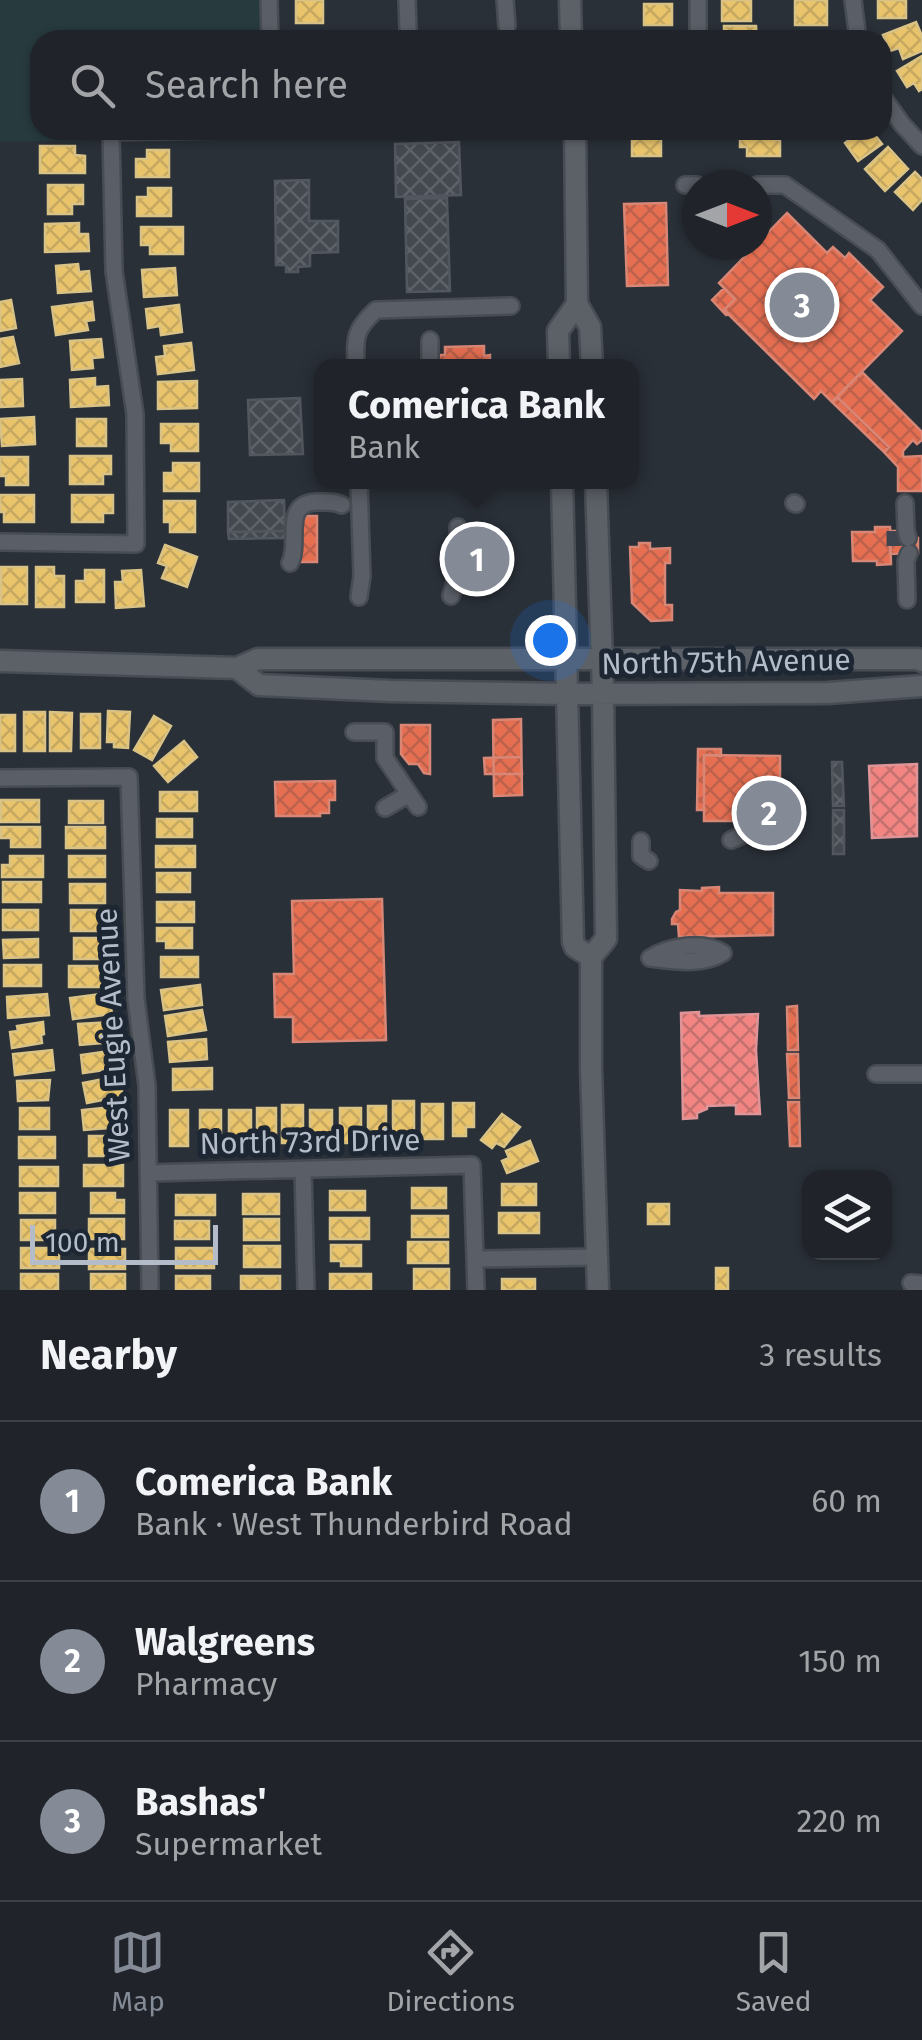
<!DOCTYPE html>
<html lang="en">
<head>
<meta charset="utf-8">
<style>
  :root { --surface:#20242a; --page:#2d3036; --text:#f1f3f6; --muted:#a2a4a8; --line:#3d4147; --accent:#848b96 }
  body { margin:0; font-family:"Fira Sans",sans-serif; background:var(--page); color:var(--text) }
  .controls { position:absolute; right:30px; bottom:30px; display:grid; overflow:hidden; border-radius:20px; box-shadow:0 2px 8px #0004 }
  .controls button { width:90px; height:90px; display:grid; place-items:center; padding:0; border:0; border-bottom:2px solid var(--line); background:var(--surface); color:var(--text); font:50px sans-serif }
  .compass { position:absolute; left:682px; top:170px; width:90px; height:90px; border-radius:50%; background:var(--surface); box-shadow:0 2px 8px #0004; rotate:90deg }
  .scale { position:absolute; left:30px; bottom:25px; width:188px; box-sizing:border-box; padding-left:10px; border:5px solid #b4bcc9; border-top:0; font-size:28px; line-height:35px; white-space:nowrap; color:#b4bcc9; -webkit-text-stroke:8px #1d2633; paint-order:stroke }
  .you { position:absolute; left:550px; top:640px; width:35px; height:35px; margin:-25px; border:8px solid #fff; border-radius:50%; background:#1a73e8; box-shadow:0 0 0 15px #1a73e833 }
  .badge { display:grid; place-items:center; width:65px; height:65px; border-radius:50%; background:var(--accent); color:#fff; font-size:32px; font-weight:700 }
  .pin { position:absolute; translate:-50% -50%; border:5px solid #fff; box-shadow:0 2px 10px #0006 }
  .popup { position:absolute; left:314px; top:359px; width:325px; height:130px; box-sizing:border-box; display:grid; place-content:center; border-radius:20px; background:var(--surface); filter:drop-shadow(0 2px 8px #0005); font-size:32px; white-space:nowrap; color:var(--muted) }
  .popup b { font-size:38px; color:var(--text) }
  .popup::after { content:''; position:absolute; left:50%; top:100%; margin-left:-20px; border:20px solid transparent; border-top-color:var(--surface) }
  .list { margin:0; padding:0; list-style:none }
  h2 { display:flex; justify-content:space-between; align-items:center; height:130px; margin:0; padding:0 40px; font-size:42px }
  h2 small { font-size:32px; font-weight:400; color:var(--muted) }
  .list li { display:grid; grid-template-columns:65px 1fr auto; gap:30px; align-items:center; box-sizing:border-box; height:160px; padding:0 40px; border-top:2px solid var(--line) }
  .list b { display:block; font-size:38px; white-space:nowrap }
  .list p { margin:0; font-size:32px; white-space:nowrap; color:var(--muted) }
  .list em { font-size:32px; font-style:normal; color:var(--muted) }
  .icon { flex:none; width:55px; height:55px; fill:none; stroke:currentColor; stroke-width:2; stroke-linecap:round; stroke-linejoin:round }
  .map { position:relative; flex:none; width:922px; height:1290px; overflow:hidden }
  .search { position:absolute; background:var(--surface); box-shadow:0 2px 8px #0004; left:30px; right:30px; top:30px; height:110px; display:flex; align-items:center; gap:25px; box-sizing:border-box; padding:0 35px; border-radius:30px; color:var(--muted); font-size:38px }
  .sheet { height:610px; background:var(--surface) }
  nav { display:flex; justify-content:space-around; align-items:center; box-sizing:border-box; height:140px; border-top:2px solid var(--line); background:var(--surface); font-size:28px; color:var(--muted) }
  nav a { display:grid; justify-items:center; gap:5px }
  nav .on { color:var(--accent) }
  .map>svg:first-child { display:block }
</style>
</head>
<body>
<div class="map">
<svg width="922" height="1290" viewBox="0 0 922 1290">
  <defs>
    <pattern id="homes-cross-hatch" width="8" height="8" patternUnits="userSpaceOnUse" patternTransform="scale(2.5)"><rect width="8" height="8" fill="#e9c46a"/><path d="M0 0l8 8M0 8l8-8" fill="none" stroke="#c5a861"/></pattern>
    <pattern id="shops-cross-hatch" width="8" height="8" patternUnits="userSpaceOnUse" patternTransform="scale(2.5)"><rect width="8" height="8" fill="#e76f51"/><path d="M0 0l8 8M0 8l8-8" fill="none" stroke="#bb614c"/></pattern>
    <pattern id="health-cross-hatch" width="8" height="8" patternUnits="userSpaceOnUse" patternTransform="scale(2.5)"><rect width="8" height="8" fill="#f28482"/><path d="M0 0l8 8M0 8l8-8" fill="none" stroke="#c37170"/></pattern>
    <pattern id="building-cross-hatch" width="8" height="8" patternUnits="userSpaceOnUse" patternTransform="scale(2.5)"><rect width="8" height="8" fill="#444950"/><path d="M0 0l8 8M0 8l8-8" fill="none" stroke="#5d6168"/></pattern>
  </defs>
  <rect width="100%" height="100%" fill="#2a3038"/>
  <path fill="#273a3e" d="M0,0H260L261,40H40V130H102L98,140L0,142Z"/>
  <path fill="url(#homes-cross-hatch)" stroke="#d9c286" stroke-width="2.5" d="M296,0H323V23H296Z
    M722,0H751V21H722Z
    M795,0H827V25H795Z
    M878,0H906V18H878Z
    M644,4H672V25H644Z
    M916,22L922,36V51L903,59L899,48L890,51L883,35Z
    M724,26H756L757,40H724Z
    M922,56V89L919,91L914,83L907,87L897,71Z
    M632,130H661V156H632Z
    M740,130H775V140H780V156H747V147H740Z
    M862,130H871L882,144L858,161L845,143Z
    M40,146H75V155L85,156V173H40Z
    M888,147L908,169L885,191L865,169Z
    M147,150H169V177H136V159H147Z
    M915,172L922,179V200L913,210L895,192Z
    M48,185H83V204H72V214H48Z
    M148,188H171V216H137V197H148Z
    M79,223V234H88L89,251L45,252V224Z
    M141,227H183V254H150V245H141Z
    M78,264L79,272L89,271L91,291L58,293L56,266Z
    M175,268L177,295L144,297L142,270Z
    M11,300L16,328L0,331V302Z
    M92,302L94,320L86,321L88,330L56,335L52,307Z
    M179,305L182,332L161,335L160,326L148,328L146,309Z
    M13,337L19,363L0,367V339Z
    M101,339L103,357L92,358L93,368L72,370L70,341Z
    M191,343L194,370L158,374L156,357L165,356L164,346Z
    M95,378V387L108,386L109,405L71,407L70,380Z
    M22,379L23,406L0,407V380Z
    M197,381V408L158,409V382Z
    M34,417L35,444L2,446L0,419Z
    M77,419H106V446H77Z
    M161,424H198V451H171V443H161Z
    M70,456H111V474H103V484H70Z
    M0,457H28V485H6V476H0Z
    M173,463H199V491H164V473H173Z
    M0,495H34V522H4V512H0Z
    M72,495H113V513H103V522H72Z
    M164,501H195V532H170V522H164Z
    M165,545L197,557L187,587L162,578L167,566L158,563Z
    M1,567H27V604H1Z
    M36,567H54V576H64V607H36Z
    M85,570H104V602H76V581H85Z
    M141,570L144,606L116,608L115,582H123L122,571Z
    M108,711L130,712L128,748L114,747V742H107Z
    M24,712H45V751H24Z
    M50,712L72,713L71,751H50Z
    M81,714H100V748H81Z
    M0,715H15V751H0Z
    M154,716L171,726L152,760L134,750Z
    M184,741L197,757L168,782L154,766Z
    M160,792H197V811H160Z
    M1,800H39V822H1Z
    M69,801H103V823H69Z
    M157,819H192V837H157Z
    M1,827H40V847H11V838H1Z
    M66,827H105V848H66Z
    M156,846H195V867H156Z
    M10,856H43V877H2V865H10Z
    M69,856H105V877H69Z
    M157,873H190V892H157Z
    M3,882H41V902H3Z
    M70,884H105V903H70Z
    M157,902H194V922H157Z
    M3,910H38V930H3Z
    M71,910H107V931H71Z
    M157,928H192V948H166V941H157Z
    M74,938H107V952H99V959H74Z
    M38,939V957L4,958L3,940Z
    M161,957H198V977H161Z
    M4,965H41V986H4Z
    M69,966H107V987H69Z
    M200,985L202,1005L164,1010L161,990Z
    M109,993L112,1014L73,1019L70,998Z
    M47,994L49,1015L8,1018L7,997Z
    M202,1010L206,1030L168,1036L165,1016Z
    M43,1022L44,1034L41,1035L42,1043L12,1048L10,1032L18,1031L17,1026Z
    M112,1022L114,1042L80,1045L78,1024Z
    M206,1039L207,1059L170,1062L168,1042Z
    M52,1050L54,1070L15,1075L13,1054Z
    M117,1050L119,1068L83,1073L81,1055Z
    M212,1068V1089L173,1090V1069Z
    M119,1076L123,1096L87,1103L83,1083Z
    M50,1080L48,1100L18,1101L17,1081Z
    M393,1101H414V1141H393Z
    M453,1103H474V1127H466V1136H453Z
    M422,1104H443V1139H422Z
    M282,1105H303V1143H282Z
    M121,1106L123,1127L84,1130L82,1110Z
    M368,1106H386V1142H368Z
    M20,1108H49V1129H20Z
    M257,1108H276V1144H257Z
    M340,1108H361V1139H353V1143H340Z
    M170,1110H188V1146H170Z
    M200,1110H221V1145H200Z
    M229,1110H251V1144H229Z
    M310,1110H332V1142H310Z
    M502,1114L520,1127L504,1147L496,1143L492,1148L481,1140Z
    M89,1136H122V1156H89Z
    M19,1137H55V1158H19Z
    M530,1141L538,1161L507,1173L502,1161L509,1158L506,1151Z
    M84,1165H123V1186H84Z
    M20,1167H58V1186H20Z
    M502,1184H536V1205H502Z
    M412,1188H446V1208H412Z
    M330,1191H365V1210H330Z
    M20,1193H55V1213H20Z
    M91,1193H115V1200H124V1213H91Z
    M243,1194H279V1214H243Z
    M176,1195H215V1215H176Z
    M648,1204H669V1224H648Z
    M499,1213H539V1233H499Z
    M412,1216H448V1237H412Z
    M330,1218H369V1239H330Z
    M89,1219H124V1239H89Z
    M244,1219H279V1240H244Z
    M21,1220H55V1240H21Z
    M175,1221H209V1239H175Z
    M408,1242H448V1263H408Z
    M331,1245H361V1266H341V1261H331Z
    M244,1246H280V1267H244Z
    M21,1248H59V1268H21Z
    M176,1248H214V1268H176Z
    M89,1249H125V1269H89Z
    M716,1268H728V1290H716Z
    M414,1269H449V1290H414Z
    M21,1274H58V1290H21Z
    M91,1274H125V1290H91Z
    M330,1274H371V1290H330Z
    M176,1276H210V1290H176Z
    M241,1276H280V1290H241Z
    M502,1279H535V1290H502Z"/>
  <path fill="url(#shops-cross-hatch)" stroke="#d88675" stroke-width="2.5" d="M666,203L668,285L627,286L624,204Z
    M787,213L827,253L833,247L845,258L849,253L883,287L870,300L902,331L832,402L821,391L814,399L724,310L735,299L719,283Z
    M724,288L735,299L724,310L728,313L726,315L712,300Z
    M484,346V356L490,355V366H438L437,355H445V347Z
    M862,372L922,432V440L917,444L913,440L903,451V457L922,456V491H898V467L884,452L889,447L837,397Z
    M837,397L889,447L884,452L832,402Z
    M305,516H317V562H299L298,518H305Z
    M875,527H890L891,564L877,565V561H853L852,532H875Z
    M890,531H897L898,538H918V553L890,554Z
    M492,538L493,563L499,569L493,575L486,569L462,570L461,539Z
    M639,543H650V549L670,548V563H665V605H672V620L651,621L632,603L630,547H639Z
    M521,719L522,795L494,796L493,720Z
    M401,725H430V774L424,773L418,764H409L401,754Z
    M698,749H721V756L704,755V810H697Z
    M704,755L780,756V821H704Z
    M521,757L522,774H485L484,758Z
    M335,781V800H329V813H320V816H276L275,782Z
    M719,887V893H773V935L679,937L678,924H672V919L676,912L680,910V890L702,891V888Z
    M382,899L386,1040L293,1042V1017H275L274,974H294L292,901Z
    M797,1006L798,1050H788L787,1007Z
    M787,1054H798L799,1098H789Z
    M788,1102H799L800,1146H790Z"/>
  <path fill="url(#health-cross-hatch)" stroke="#df9597" stroke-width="2.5" d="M917,764V836L872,838L869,766Z
    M699,1012V1016L758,1014L756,1050L760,1114H736V1105L707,1106V1109L697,1113V1118L683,1119L681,1013Z"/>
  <path fill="url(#building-cross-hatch)" stroke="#52575f" stroke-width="2.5" d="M459,142L461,195L396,197L395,144Z
    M309,180V221H338V252L310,253V266L298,267V272H286V265H276L275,181Z
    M447,198L450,291L407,292L405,199Z
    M300,398L303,454L250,455L248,400Z
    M284,500L285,531L228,532V502Z
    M285,531V538L229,539L228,532Z
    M832,762H842L844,806H833Z
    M833,810H844V854H833Z"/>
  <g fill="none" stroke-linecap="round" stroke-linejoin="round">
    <path stroke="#3f454e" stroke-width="15" stroke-dasharray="15 8" stroke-linecap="butt" d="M894,531V553
      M451,555V570"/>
    <g stroke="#484c53" stroke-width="20">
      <path id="minor" d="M269,0L270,40
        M407,0L408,29
        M505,0L507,26
        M698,0V40
        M853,0L858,40
        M882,96L902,124L922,146
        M685,185H697
        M757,185H785L878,250L922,306
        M430,340V366
        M356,366C355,338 354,330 376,310L511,306
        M359,482L362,576L359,597
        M794,503L796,504
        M905,503L906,530L908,538
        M458,527L459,555
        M0,542L136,544L135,414L114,271L111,132L217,130
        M290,563C301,542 281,503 317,502C327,502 333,501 342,505
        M451,596L459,570
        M907,600L906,561L909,553
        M354,732H385V758L418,807
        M0,778L129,777L136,999L147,1086L150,1290
        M385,808L409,794
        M780,826H794
        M731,840L763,826
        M641,841V856L649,861
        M650,958C669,946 703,940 723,953
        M650,958C674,961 701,966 723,953
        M876,1074H922
        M303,1170L306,1290
        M149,1173L472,1165L476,1290
        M475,1259L597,1257
        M911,1283L922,1284"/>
    </g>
    <g stroke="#484c55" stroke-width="25">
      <path id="major" d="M570,0L571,40
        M575,130L577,304L590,327L592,366
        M559,366L558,331L577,304
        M562,482L573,942L575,947L591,957
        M596,482L603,694L606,939L591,957V1067L598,1290
        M0,661L237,668L258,659H918L922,661
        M237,668L259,685L390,691L568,694L828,693L922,686"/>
    </g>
    <use href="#minor" stroke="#5a5e66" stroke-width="15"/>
    <use href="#major" stroke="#5c6168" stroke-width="20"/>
  </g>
  <g text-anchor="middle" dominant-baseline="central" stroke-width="10" stroke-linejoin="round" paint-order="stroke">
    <g font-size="30" fill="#b4bcc9" stroke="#1d2633">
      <text transform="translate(726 662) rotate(-1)">North 75th Avenue</text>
      <text transform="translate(113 1035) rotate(-93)">West Eugie Avenue</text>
      <text transform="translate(310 1142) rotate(-1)">North 73rd Drive</text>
    </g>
  </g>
</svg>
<div class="controls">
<button><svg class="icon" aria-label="layers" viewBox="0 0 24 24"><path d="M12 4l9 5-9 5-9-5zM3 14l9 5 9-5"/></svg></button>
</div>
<svg class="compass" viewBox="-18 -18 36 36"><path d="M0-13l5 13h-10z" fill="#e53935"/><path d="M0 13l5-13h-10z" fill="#a2a4a8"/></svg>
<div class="scale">100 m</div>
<div class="you"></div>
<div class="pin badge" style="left:477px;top:559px">1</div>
<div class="popup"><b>Comerica Bank</b>Bank</div>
<div class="pin badge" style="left:769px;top:813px">2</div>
<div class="pin badge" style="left:802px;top:305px">3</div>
<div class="search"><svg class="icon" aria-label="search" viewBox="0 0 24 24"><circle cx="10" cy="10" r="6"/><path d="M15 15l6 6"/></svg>Search here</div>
</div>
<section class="sheet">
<h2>Nearby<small>3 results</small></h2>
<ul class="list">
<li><span class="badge">1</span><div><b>Comerica Bank</b><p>Bank · West Thunderbird Road</p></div><em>60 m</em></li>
<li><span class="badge">2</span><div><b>Walgreens</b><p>Pharmacy</p></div><em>150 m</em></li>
<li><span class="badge">3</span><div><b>Bashas'</b><p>Supermarket</p></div><em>220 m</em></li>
</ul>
</section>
<nav>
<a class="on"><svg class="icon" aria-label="map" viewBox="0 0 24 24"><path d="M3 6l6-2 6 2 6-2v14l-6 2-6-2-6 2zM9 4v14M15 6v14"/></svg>Map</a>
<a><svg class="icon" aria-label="directions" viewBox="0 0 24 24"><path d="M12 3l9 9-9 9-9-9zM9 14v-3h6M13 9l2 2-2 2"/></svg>Directions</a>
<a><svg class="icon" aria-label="saved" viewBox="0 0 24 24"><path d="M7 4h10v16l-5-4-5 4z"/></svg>Saved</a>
</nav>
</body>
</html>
